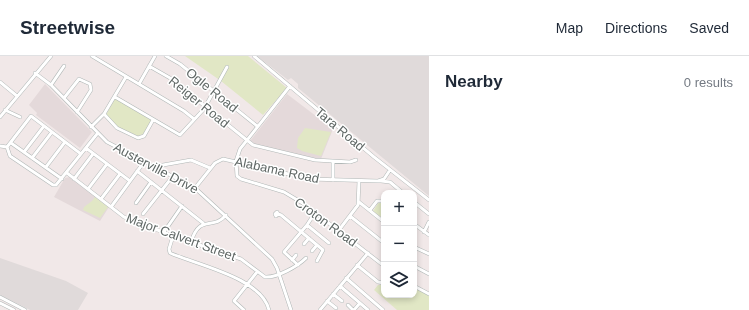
<!DOCTYPE html>
<html lang="en">
<head>
<meta charset="utf-8">
<style>
  :root { --surface:#fff; --page:#f2f2f3; --text:#1f2937; --muted:#747a83; --line:#e0e1e3 }
  body { margin:0; font-family:Arial,sans-serif; background:var(--page); color:var(--text) }
  .controls { position:absolute; right:12px; bottom:12px; display:grid; overflow:hidden; border-radius:8px; box-shadow:0 2px 6px #0003 }
  .controls button { width:36px; height:36px; display:grid; place-items:center; padding:0; border:0; border-bottom:1px solid var(--line); background:var(--surface); color:var(--text); font:20px sans-serif }
  .list { margin:0; padding:0; list-style:none }
  h2 { display:flex; justify-content:space-between; align-items:center; height:52px; margin:0; padding:0 16px; font-size:17px }
  h2 small { font-size:13px; font-weight:400; color:var(--muted) }
  .icon { flex:none; width:22px; height:22px; fill:none; stroke:currentColor; stroke-width:2; stroke-linecap:round; stroke-linejoin:round }
  .map { position:relative; flex:none; width:429px; height:254px; overflow:hidden }
  header { display:flex; align-items:center; gap:24px; box-sizing:border-box; height:56px; padding:0 20px; background:var(--surface); border-bottom:1px solid var(--line) }
  header strong { font-size:19px }
  nav { display:flex; gap:22px; margin-inline-start:auto; font-size:14px }
  main { display:flex }
  aside { flex:1; background:var(--surface) }
  .map>svg:first-child { display:block }
</style>
</head>
<body>
<header>
<strong>Streetwise</strong>
<nav><a>Map</a><a>Directions</a><a>Saved</a></nav>
</header>
<main>
<div class="map">
<svg width="429" height="254" viewBox="0 0 429 254">
  <rect width="100%" height="100%" fill="#f1e8e8"/>
  <path fill="#e0dada" d="M257,0H429V140L298,32V28L291,22L288,24Z
    M0,202L66,225L88,237L78,254H30L0,239Z"/>
  <path fill="#e4d9da" d="M45,28L92,76L80,92L36,59L37,57L29,49Z
    M287,38L333,73L321,103L284,96L254,88L250,85Z
    M70,121L109,151L100,165L54,141L65,122Z"/>
  <path fill="#e1e7c5" d="M185,0H248L287,32L263,59L221,25Z
    M115,42L152,64L143,78L138,80L119,72L106,59Z
    M305,72L331,76L321,100L302,95L297,92L298,82Z
    M95,141L108,151L100,162L83,154L84,151L92,145Z
    M379,146L384,147V163L373,155Z
    M378,229H384V239H414V231L429,239V254H397L374,234Z"/>
  <g fill="none" stroke-linecap="round" stroke-linejoin="round">
    <g stroke="#b0b7b6" stroke-width="4">
      <path id="minor" d="M92,0L184,55L194,63
        M166,0L180,8L257,70
        M254,0L374,101L429,144
        M149,10L170,22L253,89L315,104L350,106L356,104
        M35,17L51,29L107,86L195,132L272,203L277,212L291,254
        M0,26L17,40
        M139,28L155,0
        M51,29L64,10
        M290,30L240,93L236,105L237,120L241,123L284,136L304,148L384,210
        M115,41L180,79L204,53L227,11
        M64,42L79,23L90,28L91,34L77,56
        M5,54L20,61
        M104,58L117,72L138,82L144,80L153,64
        M0,61L51,0
        M91,71L104,58L126,21
        M11,87L62,123
        M0,90L7,91
        M86,92L130,125
        M24,96L44,70
        M81,98L31,60L7,91L10,100L53,129H56L97,78
        M32,102L52,76
        M46,111L65,86
        M158,113L163,109L191,104L210,112
        M137,115L203,167
        M67,117L124,161L173,180L241,203L265,221C277,222 298,210 306,202
        M74,123L93,98
        M333,124V106
        M381,125L390,126L403,137
        M195,132L215,107L223,103L310,123L378,125L384,123L390,114
        M88,133L107,108
        M101,143L120,118
        M359,146L384,166
        M414,146L429,158
        M136,147L151,126
        M111,151L144,106
        M370,154L377,145H384
        M143,158L173,120
        M278,158L277,156L275,158L276,160L278,158L281,159L323,194L317,205
        M350,160L384,187
        M414,168L429,179
        M307,169L329,187
        M339,174L358,149L359,125
        M164,176L182,150
        M424,176L429,166
        M173,180L169,193L170,197C197,209 262,222 269,254
        M191,186C200,157 213,175 226,159
        M304,188L309,182
        M414,191L429,198
        M312,195L317,189
        M292,204L296,199
        M298,209L284,196L307,169L316,155
        M357,209L378,226L384,227
        M414,210L429,218
        M346,222L383,254
        M340,230L368,254
        M414,230L429,238
        M333,238L342,245
        M0,241L25,254
        M327,245L336,252
        M0,247L14,254
        M348,249L353,254
        M244,254L234,245L257,216
        M320,254L368,197
        M354,254L360,247"/>
    </g>
    <use href="#minor" stroke="#fff" stroke-width="3"/>
  </g>
  <g text-anchor="middle" dominant-baseline="central" stroke-width="3" stroke-linejoin="round" paint-order="stroke">
    <g font-size="13" fill="#5f6765" stroke="#fff">
      <text transform="translate(212 34) rotate(39)">Ogle Road</text>
      <text transform="translate(199 46) rotate(39)">Reiger Road</text>
      <text transform="translate(340 73) rotate(40)">Tara Road</text>
      <text transform="translate(156 112) rotate(28)">Austerville Drive</text>
      <text transform="translate(277 114) rotate(12)">Alabama Road</text>
      <text transform="translate(326 166) rotate(36)">Croton Road</text>
      <text transform="translate(181 181) rotate(20)">Major Calvert Street</text>
    </g>
  </g>
</svg>
<div class="controls">
<button>+</button>
<button>−</button>
<button><svg class="icon" aria-label="layers" viewBox="0 0 24 24"><path d="M12 4l9 5-9 5-9-5zM3 14l9 5 9-5"/></svg></button>
</div>
</div>
<aside>
<h2>Nearby<small>0 results</small></h2>
<ul class="list">
</ul>
</aside>
</main>
</body>
</html>
